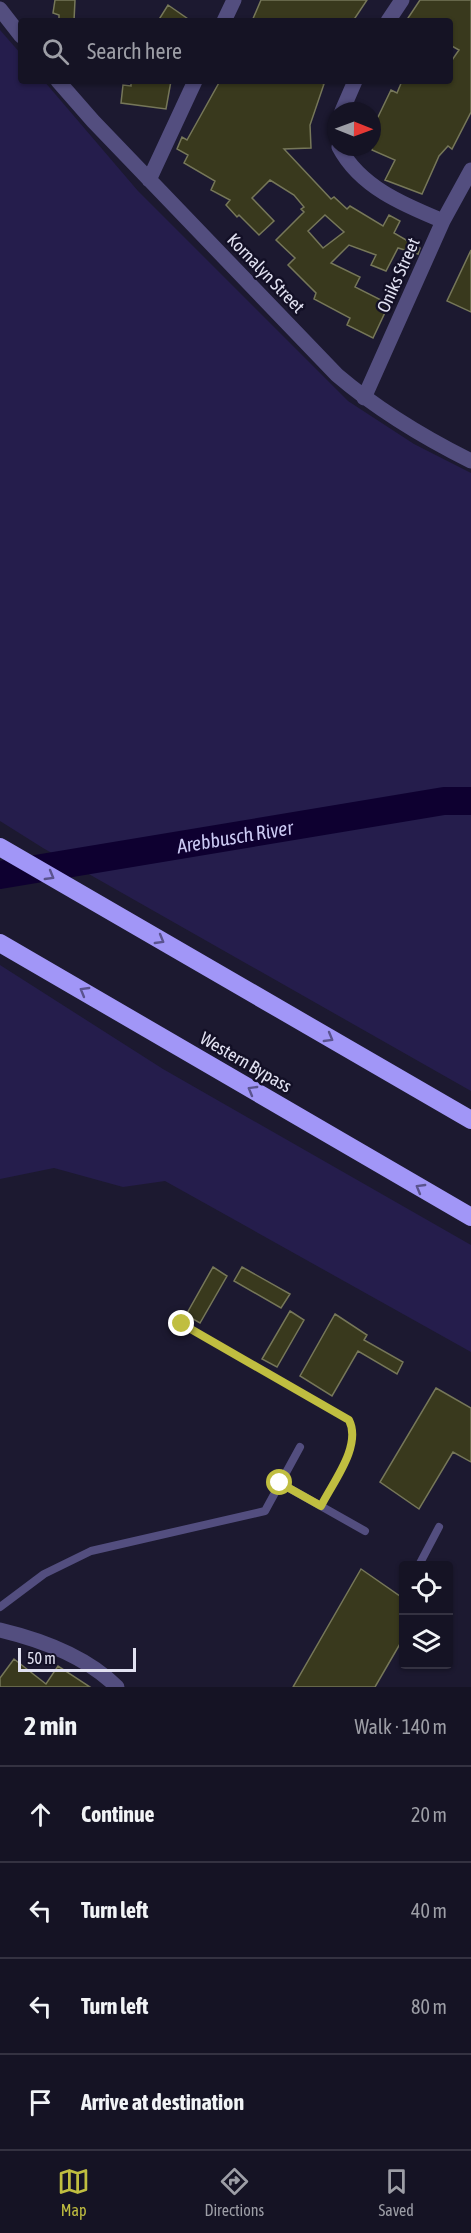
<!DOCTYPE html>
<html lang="en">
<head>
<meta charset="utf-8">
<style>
  :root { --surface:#151324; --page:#1e1c2c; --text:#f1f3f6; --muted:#9d9ea6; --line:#343241; --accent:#c0be40 }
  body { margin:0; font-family:"Asap Condensed",sans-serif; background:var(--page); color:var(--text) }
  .controls { position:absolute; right:18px; bottom:18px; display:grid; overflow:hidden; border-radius:6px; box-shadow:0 2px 4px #0004 }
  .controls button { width:54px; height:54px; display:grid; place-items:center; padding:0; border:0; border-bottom:2px solid var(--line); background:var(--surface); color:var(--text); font:30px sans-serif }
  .compass { position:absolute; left:327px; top:102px; width:54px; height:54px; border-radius:50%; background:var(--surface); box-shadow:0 2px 4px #0004; rotate:91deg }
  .scale { position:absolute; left:18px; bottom:15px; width:118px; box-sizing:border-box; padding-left:6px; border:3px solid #e1e1f1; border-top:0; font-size:16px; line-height:21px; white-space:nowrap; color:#e1e1f1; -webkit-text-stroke:4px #131026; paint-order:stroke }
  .stop { position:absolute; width:18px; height:18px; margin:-14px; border:4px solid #c0be40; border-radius:50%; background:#fff }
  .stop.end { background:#c0be40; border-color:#fff; box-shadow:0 2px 6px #0008 }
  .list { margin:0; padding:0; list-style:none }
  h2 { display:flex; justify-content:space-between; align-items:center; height:78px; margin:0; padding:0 24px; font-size:26px }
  h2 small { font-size:20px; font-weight:400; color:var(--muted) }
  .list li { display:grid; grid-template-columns:39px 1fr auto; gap:18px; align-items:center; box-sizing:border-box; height:96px; padding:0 24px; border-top:2px solid var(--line) }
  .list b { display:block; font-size:22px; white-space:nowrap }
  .list em { font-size:20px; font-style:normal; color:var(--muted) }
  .icon { flex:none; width:33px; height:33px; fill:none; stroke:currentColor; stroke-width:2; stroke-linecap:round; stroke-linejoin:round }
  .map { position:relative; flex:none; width:471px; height:1687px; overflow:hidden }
  .search { position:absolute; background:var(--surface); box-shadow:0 2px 4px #0004; left:18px; right:18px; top:18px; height:66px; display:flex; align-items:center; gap:15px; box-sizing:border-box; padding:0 21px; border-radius:6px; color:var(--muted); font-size:22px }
  .sheet { height:462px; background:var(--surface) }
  nav { display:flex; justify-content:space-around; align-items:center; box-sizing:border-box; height:84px; border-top:2px solid var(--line); background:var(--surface); font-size:16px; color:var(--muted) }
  nav a { display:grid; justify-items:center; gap:3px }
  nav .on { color:var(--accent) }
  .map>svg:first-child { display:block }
</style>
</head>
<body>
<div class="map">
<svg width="471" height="1687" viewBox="0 0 471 1687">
  <rect width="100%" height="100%" fill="#1c1930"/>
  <path fill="#251d4c" d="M0,30L21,54V81H44L138,191L348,401L414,444L471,473V1091L43,848L0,821Z
    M0,965L163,1069L471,1245V1352L165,1181L123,1187L54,1168L0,1179Z"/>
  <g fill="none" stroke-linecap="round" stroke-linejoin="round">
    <path stroke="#0e0030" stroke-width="28" id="s1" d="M0,875L444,801H471"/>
  </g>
  <path fill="#39391d" stroke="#767759" stroke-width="1.5" fill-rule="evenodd" d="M55,0H75L74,21H59V15L53,13Z
    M261,0H367L353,21H252Z
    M420,0H471V112L452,149L448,146L439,156L422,194L385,180L395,160L372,150V116L377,119L391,90L397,93L402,81H450V63L459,50L450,45V21H406Z
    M168,5L191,21H158Z
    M131,81H171L166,109L121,103L123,85L131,86Z
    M220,81H317L324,84L310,125L311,148L284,149L331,199L334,197L347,209L350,206L383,226L389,215L400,221L394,233L420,248L418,254L398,248L386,271L371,265L376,255L349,245L331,263L360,277L355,287L389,304L373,338L347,325L350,318L314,299L316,293L288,265L295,258L276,240L304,212L301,209L304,207L294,195L270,180L252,198L274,221L259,235L239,215L237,217L226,205L230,200L211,190L215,181L184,163L188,155L177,149L182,137L187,140ZM325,215L344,232L323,248L308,231Z
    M471,250V312L447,301Z
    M213,1267L227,1276L200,1323L186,1315Z
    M242,1267L290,1294L281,1308L234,1281Z
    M290,1311L304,1320L277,1367L262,1359Z
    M335,1314L367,1335L364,1340L403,1362L397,1374L358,1351L332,1396L300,1376Z
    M436,1388L471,1408V1462L453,1452L419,1509L380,1482Z
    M361,1569L404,1599V1637L375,1687H293Z
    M14,1659L46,1684L58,1666L90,1687H0V1678Z"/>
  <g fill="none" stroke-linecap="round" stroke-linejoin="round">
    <path stroke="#5b596d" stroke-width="3" stroke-dasharray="4.5 4.5" stroke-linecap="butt" d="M182,1324L349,1420C362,1444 337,1474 326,1496"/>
    <path stroke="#534e7f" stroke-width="8" d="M280,1483L365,1531
      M419,1565L439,1527
      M0,1607L44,1574L91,1551L265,1511L300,1447"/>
    <path stroke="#534e7f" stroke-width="15" d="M0,9L21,36
      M224,21L234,0
      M388,21L402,0
      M58,81L93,121L337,375C378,410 423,437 471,461
      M342,111L355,81
      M339,147C360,187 404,205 443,221
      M149,180L195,81
      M364,398L443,221L471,170
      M0,1630C42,1640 86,1656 117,1687"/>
    <path stroke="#a196f7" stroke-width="18" d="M0,847L471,1120
      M0,943L471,1217"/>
  </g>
  <defs><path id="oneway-chevron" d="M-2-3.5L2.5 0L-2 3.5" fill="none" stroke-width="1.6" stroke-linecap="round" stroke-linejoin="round" transform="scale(1.5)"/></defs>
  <g stroke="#5a538e">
    <use href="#oneway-chevron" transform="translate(50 876) rotate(30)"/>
    <use href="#oneway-chevron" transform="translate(160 940) rotate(30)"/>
    <use href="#oneway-chevron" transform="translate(84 991) rotate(-150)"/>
    <use href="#oneway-chevron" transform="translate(329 1038) rotate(30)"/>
    <use href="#oneway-chevron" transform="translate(252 1090) rotate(-150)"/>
    <use href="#oneway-chevron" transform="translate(420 1188) rotate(-150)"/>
  </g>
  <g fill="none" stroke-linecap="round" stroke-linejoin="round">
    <path stroke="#c0be40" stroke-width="8" d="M182,1324L349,1420C362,1446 333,1482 321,1506L280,1483"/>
  </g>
  <g text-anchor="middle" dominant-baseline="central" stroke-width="5" stroke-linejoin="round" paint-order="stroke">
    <g font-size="18" fill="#e1e1f1" stroke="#131026">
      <text transform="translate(266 273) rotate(46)">Kornalyn Street</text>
      <text transform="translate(398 275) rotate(-66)">Oniks Street</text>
      <text transform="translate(246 1062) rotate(30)">Western Bypass</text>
    </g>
    <g font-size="20" font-style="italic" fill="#cbc9f3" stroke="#131026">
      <text stroke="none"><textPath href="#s1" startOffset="238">Arebbusch River</textPath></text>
    </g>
  </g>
</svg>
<div class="controls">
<button><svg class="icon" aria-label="locate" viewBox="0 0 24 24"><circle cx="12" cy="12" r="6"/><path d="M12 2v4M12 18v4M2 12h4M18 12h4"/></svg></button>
<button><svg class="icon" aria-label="layers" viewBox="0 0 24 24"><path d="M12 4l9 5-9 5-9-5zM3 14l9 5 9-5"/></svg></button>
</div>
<svg class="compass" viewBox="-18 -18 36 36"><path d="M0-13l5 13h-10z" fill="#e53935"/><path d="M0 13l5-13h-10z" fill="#9d9ea6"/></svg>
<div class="scale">50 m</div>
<div class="stop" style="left:280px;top:1483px"></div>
<div class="stop end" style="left:182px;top:1324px"></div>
<div class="search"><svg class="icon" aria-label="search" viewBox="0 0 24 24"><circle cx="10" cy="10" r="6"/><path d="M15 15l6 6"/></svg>Search here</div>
</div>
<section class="sheet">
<h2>2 min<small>Walk · 140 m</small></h2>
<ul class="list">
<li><svg class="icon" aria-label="ahead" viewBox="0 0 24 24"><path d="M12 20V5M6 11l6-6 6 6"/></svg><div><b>Continue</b></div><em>20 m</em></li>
<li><svg class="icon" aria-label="left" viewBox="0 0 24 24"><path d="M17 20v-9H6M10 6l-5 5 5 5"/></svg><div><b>Turn left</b></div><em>40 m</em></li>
<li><svg class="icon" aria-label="left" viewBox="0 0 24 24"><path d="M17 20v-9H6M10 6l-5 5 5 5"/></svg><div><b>Turn left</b></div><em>80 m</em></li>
<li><svg class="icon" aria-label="arrive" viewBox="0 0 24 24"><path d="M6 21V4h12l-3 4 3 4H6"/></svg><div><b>Arrive at destination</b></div></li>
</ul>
</section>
<nav>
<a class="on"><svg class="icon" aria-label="map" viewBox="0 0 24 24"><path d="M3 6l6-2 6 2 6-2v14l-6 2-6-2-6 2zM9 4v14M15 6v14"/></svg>Map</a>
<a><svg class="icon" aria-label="directions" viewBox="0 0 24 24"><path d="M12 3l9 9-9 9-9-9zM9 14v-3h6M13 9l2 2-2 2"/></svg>Directions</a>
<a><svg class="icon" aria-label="saved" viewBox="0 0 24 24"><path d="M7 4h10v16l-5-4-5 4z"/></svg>Saved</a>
</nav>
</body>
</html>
